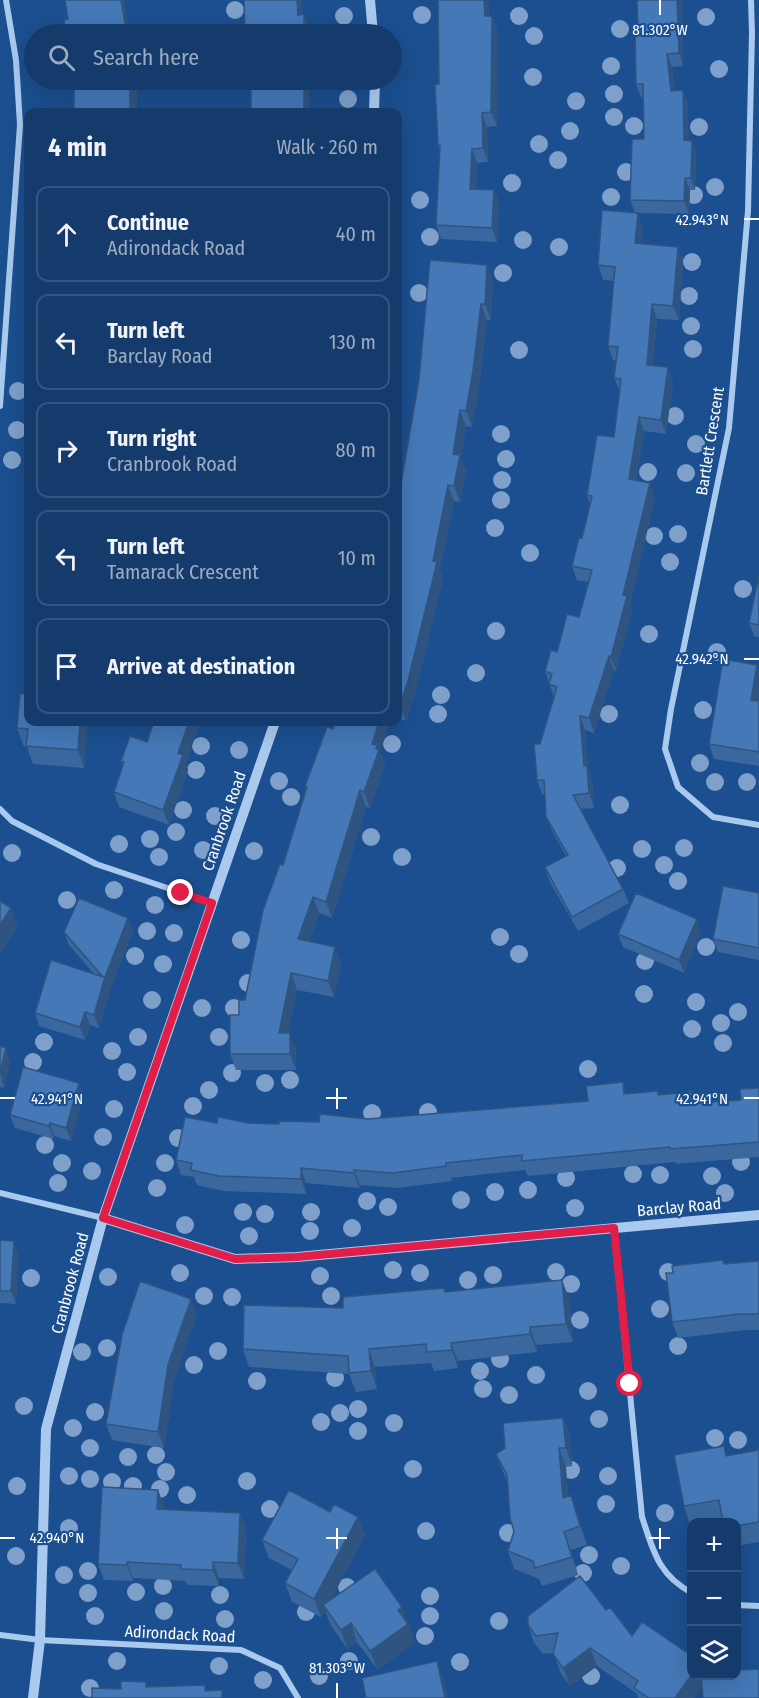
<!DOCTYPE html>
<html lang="en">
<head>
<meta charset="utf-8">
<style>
  :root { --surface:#143b6b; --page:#214673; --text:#f1f3f6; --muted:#9dadc1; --line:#33557e }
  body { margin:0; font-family:"Fira Sans Condensed",sans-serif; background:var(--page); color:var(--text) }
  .controls { position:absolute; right:18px; bottom:18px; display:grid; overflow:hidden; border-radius:12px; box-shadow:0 6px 24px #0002 }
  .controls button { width:54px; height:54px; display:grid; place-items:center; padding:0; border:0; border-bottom:2px solid var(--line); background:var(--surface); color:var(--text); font:30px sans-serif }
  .stop { position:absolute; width:18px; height:18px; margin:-14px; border:4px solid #e11d48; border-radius:50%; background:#fff }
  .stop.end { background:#e11d48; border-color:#fff; box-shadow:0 2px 6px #0008 }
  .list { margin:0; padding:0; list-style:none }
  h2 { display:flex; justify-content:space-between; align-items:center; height:78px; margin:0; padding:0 24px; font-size:26px }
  h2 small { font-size:20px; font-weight:400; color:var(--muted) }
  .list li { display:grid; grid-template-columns:39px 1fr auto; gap:18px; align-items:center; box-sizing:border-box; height:96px; margin:0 12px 12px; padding:0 12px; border:2px solid var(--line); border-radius:12px }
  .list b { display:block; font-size:22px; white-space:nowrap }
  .list p { margin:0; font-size:20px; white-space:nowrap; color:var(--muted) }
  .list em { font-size:20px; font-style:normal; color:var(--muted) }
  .icon { flex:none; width:33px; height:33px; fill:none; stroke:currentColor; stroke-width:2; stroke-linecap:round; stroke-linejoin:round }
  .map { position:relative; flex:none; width:759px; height:1698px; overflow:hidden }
  .search { position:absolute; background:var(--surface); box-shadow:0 6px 24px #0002; left:24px; top:24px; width:378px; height:66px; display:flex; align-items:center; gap:15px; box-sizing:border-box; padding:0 21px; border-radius:33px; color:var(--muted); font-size:22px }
  .panel { position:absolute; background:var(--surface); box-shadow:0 6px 24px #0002; left:24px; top:108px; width:378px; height:618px; border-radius:12px }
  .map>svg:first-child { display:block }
</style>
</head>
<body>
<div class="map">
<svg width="759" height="1698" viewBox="0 0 759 1698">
  <rect width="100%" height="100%" fill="#1b4f8f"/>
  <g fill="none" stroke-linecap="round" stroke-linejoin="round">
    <path stroke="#a9c9ee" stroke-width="6" d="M751,0L752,33L748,211L729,428L671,709L665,749L678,787L713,817L759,825
      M0,406L20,125L16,60L6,0
      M0,809L12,821L96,864L212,903
      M0,1193L103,1218
      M614,1228L642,1517C653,1550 658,1575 692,1593
      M736,1605L759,1606
      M0,1635L40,1640L241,1650L280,1668L298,1698"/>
    <path stroke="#a9c9ee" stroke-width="10" d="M370,0L373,34
      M374,112L375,80
      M103,1218L235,1259L297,1257L759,1215
      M33,1698L40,1640L46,1429L103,1218L275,722"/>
  </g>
  <g fill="#7ea0ca">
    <circle cx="235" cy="10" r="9"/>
    <circle cx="422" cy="15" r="9"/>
    <circle cx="344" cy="16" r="9"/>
    <circle cx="519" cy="16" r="9"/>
    <circle cx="706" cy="17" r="9"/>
    <circle cx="620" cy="29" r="9"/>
    <circle cx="534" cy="36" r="9"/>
    <circle cx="611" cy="66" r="9"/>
    <circle cx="719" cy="69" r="9"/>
    <circle cx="533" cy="77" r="9"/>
    <circle cx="614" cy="94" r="9"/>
    <circle cx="348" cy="99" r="9"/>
    <circle cx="576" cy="101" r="9"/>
    <circle cx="614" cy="117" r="9"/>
    <circle cx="634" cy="126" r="9"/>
    <circle cx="699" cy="127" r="9"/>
    <circle cx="570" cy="131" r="9"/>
    <circle cx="539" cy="144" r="9"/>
    <circle cx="558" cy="160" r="9"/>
    <circle cx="626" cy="172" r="9"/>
    <circle cx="512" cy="183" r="9"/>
    <circle cx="715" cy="187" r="9"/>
    <circle cx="694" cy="195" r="9"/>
    <circle cx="611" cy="197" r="9"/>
    <circle cx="420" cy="200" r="9"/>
    <circle cx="430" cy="237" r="9"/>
    <circle cx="523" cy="240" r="9"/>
    <circle cx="559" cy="247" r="9"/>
    <circle cx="692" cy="262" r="9"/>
    <circle cx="503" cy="273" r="9"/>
    <circle cx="419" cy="293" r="9"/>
    <circle cx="689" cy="296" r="9"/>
    <circle cx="691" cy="326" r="9"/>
    <circle cx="693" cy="349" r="9"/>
    <circle cx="519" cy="350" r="9"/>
    <circle cx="18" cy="391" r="9"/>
    <circle cx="675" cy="416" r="9"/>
    <circle cx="17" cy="430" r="9"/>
    <circle cx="501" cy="434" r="9"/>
    <circle cx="696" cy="444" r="9"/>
    <circle cx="506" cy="459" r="9"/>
    <circle cx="12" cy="460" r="9"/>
    <circle cx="648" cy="472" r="9"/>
    <circle cx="686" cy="473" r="9"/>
    <circle cx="502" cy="480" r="9"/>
    <circle cx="501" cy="500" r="9"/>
    <circle cx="495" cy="528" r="9"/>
    <circle cx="678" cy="534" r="9"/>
    <circle cx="654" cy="536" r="9"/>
    <circle cx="530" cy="553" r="9"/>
    <circle cx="670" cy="562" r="9"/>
    <circle cx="743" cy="589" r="9"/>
    <circle cx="496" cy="631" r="9"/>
    <circle cx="649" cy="634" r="9"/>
    <circle cx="717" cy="652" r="9"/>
    <circle cx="476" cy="673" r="9"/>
    <circle cx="441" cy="695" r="9"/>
    <circle cx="703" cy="710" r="9"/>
    <circle cx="438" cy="714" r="9"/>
    <circle cx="609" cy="714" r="9"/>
    <circle cx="392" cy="744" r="9"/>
    <circle cx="201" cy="746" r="9"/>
    <circle cx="239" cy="750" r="9"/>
    <circle cx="700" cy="763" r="9"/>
    <circle cx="196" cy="770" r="9"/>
    <circle cx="279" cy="781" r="9"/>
    <circle cx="715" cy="782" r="9"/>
    <circle cx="747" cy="782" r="9"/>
    <circle cx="291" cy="797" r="9"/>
    <circle cx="620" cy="805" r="9"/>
    <circle cx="183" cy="810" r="9"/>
    <circle cx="215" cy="816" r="9"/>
    <circle cx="176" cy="832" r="9"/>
    <circle cx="371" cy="837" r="9"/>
    <circle cx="150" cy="839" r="9"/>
    <circle cx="119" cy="844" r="9"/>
    <circle cx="684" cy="848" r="9"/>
    <circle cx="642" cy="849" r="9"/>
    <circle cx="203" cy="850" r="9"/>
    <circle cx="254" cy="851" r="9"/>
    <circle cx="12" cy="853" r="9"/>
    <circle cx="159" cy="857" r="9"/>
    <circle cx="402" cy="857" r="9"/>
    <circle cx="664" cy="865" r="9"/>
    <circle cx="617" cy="868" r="9"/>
    <circle cx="678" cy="881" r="9"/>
    <circle cx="114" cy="890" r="9"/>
    <circle cx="67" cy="900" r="9"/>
    <circle cx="155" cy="905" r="9"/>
    <circle cx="147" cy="931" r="9"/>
    <circle cx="174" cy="933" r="9"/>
    <circle cx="500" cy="937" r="9"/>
    <circle cx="241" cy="940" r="9"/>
    <circle cx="706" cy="947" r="9"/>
    <circle cx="519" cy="954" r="9"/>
    <circle cx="135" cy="956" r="9"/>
    <circle cx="645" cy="961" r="9"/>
    <circle cx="163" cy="964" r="9"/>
    <circle cx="248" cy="983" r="9"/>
    <circle cx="644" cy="994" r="9"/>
    <circle cx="152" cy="1000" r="9"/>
    <circle cx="696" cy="1002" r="9"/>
    <circle cx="202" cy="1008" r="9"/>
    <circle cx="234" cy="1008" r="9"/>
    <circle cx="738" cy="1012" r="9"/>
    <circle cx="721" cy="1023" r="9"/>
    <circle cx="692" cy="1029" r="9"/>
    <circle cx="138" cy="1037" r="9"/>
    <circle cx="219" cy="1037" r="9"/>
    <circle cx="44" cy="1042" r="9"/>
    <circle cx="723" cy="1043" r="9"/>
    <circle cx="112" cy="1051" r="9"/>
    <circle cx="33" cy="1062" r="9"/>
    <circle cx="588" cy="1069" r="9"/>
    <circle cx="127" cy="1072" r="9"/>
    <circle cx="232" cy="1073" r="9"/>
    <circle cx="290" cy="1080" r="9"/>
    <circle cx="265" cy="1083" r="9"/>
    <circle cx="209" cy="1090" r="9"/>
    <circle cx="193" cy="1106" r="9"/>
    <circle cx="114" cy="1109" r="9"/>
    <circle cx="428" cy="1112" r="9"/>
    <circle cx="372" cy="1113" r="9"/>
    <circle cx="103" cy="1137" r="9"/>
    <circle cx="178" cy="1138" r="9"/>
    <circle cx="45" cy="1145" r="9"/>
    <circle cx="741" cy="1162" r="9"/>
    <circle cx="62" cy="1163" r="9"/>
    <circle cx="165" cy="1163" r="9"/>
    <circle cx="92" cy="1171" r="9"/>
    <circle cx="633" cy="1174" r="9"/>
    <circle cx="660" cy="1175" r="9"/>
    <circle cx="712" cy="1176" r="9"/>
    <circle cx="566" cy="1178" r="9"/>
    <circle cx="58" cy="1183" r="9"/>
    <circle cx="157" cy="1188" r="9"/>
    <circle cx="528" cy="1190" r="9"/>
    <circle cx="495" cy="1192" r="9"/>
    <circle cx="725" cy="1193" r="9"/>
    <circle cx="461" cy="1200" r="9"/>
    <circle cx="367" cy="1201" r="9"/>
    <circle cx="388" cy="1207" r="9"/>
    <circle cx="575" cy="1208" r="9"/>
    <circle cx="243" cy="1212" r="9"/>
    <circle cx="311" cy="1212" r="9"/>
    <circle cx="265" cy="1214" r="9"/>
    <circle cx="185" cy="1225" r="9"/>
    <circle cx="352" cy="1228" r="9"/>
    <circle cx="310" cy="1231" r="9"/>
    <circle cx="249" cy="1236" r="9"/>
    <circle cx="393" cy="1270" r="9"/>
    <circle cx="556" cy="1272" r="9"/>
    <circle cx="668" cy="1272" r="9"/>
    <circle cx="180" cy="1273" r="9"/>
    <circle cx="420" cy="1273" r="9"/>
    <circle cx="493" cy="1275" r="9"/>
    <circle cx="320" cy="1276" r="9"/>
    <circle cx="108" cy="1277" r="9"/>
    <circle cx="31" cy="1278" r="9"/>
    <circle cx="468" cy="1280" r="9"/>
    <circle cx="571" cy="1284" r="9"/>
    <circle cx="204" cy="1296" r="9"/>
    <circle cx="331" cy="1296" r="9"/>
    <circle cx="232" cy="1297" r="9"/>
    <circle cx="660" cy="1309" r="9"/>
    <circle cx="580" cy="1320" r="9"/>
    <circle cx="678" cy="1346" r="9"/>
    <circle cx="107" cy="1348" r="9"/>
    <circle cx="218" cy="1351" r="9"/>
    <circle cx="82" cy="1352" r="9"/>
    <circle cx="500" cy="1359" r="9"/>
    <circle cx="194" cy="1365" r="9"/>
    <circle cx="480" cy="1371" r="9"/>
    <circle cx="536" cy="1375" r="9"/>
    <circle cx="335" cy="1378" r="9"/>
    <circle cx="257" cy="1381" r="9"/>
    <circle cx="483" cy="1389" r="9"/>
    <circle cx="588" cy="1391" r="9"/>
    <circle cx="509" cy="1395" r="9"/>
    <circle cx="24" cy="1406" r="9"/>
    <circle cx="358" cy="1409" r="9"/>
    <circle cx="95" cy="1412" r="9"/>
    <circle cx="340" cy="1413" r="9"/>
    <circle cx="599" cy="1419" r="9"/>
    <circle cx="321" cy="1422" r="9"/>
    <circle cx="394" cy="1423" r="9"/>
    <circle cx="73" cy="1428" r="9"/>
    <circle cx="358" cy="1431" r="9"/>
    <circle cx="715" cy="1438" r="9"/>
    <circle cx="738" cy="1440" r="9"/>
    <circle cx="90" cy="1448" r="9"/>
    <circle cx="156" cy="1455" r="9"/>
    <circle cx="128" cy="1457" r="9"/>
    <circle cx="413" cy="1469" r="9"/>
    <circle cx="571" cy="1470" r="9"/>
    <circle cx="166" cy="1472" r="9"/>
    <circle cx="69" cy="1476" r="9"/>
    <circle cx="608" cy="1476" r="9"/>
    <circle cx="90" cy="1479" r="9"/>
    <circle cx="247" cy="1481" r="9"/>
    <circle cx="112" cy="1482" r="9"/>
    <circle cx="17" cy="1486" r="9"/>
    <circle cx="133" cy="1486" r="9"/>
    <circle cx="160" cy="1489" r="9"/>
    <circle cx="187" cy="1495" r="9"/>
    <circle cx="606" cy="1504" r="9"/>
    <circle cx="270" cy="1509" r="9"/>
    <circle cx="665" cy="1513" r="9"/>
    <circle cx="69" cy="1528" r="9"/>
    <circle cx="426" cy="1531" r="9"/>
    <circle cx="508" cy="1533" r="9"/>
    <circle cx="589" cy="1555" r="9"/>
    <circle cx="16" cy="1556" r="9"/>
    <circle cx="621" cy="1566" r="9"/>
    <circle cx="88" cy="1571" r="9"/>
    <circle cx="583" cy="1573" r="9"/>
    <circle cx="64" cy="1575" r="9"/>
    <circle cx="163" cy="1586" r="9"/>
    <circle cx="347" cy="1587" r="9"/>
    <circle cx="136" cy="1592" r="9"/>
    <circle cx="88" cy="1593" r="9"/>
    <circle cx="220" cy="1595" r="9"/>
    <circle cx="430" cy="1596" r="9"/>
    <circle cx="164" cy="1611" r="9"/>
    <circle cx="306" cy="1612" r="9"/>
    <circle cx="95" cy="1616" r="9"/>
    <circle cx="430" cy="1616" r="9"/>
    <circle cx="225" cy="1619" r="9"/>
    <circle cx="499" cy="1621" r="9"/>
    <circle cx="425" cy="1636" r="9"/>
    <circle cx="117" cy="1661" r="9"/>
    <circle cx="349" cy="1661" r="9"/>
    <circle cx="460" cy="1662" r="9"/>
    <circle cx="219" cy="1666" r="9"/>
    <circle cx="319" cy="1676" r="9"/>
    <circle cx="591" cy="1676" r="9"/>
    <circle cx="263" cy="1680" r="9"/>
    <circle cx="90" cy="1688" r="9"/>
  </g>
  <path fill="#3a679d" d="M488,0L489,16H492L497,30V126L487,127L488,162L477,163L476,189L494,190L499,204L497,242L441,239L436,225L440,150L438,145L439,84Z
    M682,0L683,66L672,67L674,91L688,103V141H692L696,153L695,190H690L689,214L635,213L630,200L644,139L643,97H641L636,84L638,31Z
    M74,80H138L139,87L137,88V112H74Z
    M643,228L641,243L683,261L679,320L657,319L653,365L673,382L666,434L644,431L636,481L655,498L630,604L632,611L616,671L614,670L594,733L585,730L588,768L592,780L594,808L580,809L623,889L629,903L578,931L550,882L545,867L566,856L552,831L546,817L545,794H542L537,780L540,744L554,697L545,671L579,617L588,582L577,580L572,566L582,538L590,504L587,495L614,437L620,392L614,378L617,361L613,360L608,346L614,281L603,280L598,265Z
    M487,265L493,281L491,320H487L479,388L472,427L466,426L461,458L466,471L460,502L454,501L440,570L443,578L414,698L406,721L398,718V502Z
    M759,575V637L754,636L749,623Z
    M759,670V766L714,759L709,744Z
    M88,722L84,768L33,764L27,747H24L17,728Z
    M154,722H200L186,763L188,770L169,825L119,807L114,792L123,766L121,761L147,742Z
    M380,753L385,766L370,808L366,807L332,918L319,913L309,942L335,947L341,963L334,997L297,990L288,1033L296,1049V1070H236L230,1054L239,1015L245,1000L283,865L306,789L305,786Z
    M759,893V960L718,952L713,939Z
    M128,918L133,931L110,990L99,1028L90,1025L85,1040L39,1026L35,1013L94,974L69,945L64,932Z
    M701,931L684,973L623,947L618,934Z
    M0,1046L10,1061L4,1088L0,1087Z
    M79,1083L83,1096L71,1141L54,1136V1139L15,1128L10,1115Z
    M759,1088V1157L676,1164L675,1162L528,1176L525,1170L451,1178L452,1181L398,1188L360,1185L359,1188L306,1183V1194L223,1191L197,1185L194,1177L181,1175L176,1160L217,1123L279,1124L368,1119L588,1101L627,1094L658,1091L659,1095L692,1092L696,1103L741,1100Z
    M0,1240L18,1254L16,1304L0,1303Z
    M759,1261V1330H746L678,1338L672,1322L673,1273L724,1263Z
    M444,1288L446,1292L569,1298L573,1342L536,1345L537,1352L458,1361V1368L434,1371L431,1363L375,1367L377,1389L356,1392L349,1374L249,1367L243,1349L343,1308Z
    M191,1299L197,1314L174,1381L164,1448L112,1440L106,1424Z
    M563,1418L570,1436L572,1466L566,1467L568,1496L571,1495L587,1545L571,1550L578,1575L542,1586L539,1579L514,1569L508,1551L514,1531L507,1481L503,1472L496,1454Z
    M759,1450V1542L736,1546V1522L722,1519L704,1522H692V1525H690L684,1506L728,1456Z
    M158,1490L164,1506L163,1510L240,1513L246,1529L244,1579L219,1578V1586L187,1585L185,1581L133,1578V1581L104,1580L98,1564Z
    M330,1512L358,1517L365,1535L330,1601L402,1607L415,1643L377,1669L357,1642L347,1649L330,1624L325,1610L321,1617L292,1602L285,1583L292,1570L269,1558L262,1540Z
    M606,1610L632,1636L692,1676L737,1664L740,1670L702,1687L694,1698H638L636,1693L597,1666L570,1686L560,1672L554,1653L543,1654L534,1643L528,1625Z"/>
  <path fill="#305480" d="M121,0H124L130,34H127Z
    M297,0H302L303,30L298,15Z
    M484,0H488L490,30L485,16Z
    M677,0H682L683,66L679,53Z
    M304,14L310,29V34H304Z
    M492,16L497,30V126L491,112Z
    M667,54L672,67L675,104L671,91Z
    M130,80H134L137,88V112H130Z
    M304,80H309V112H304Z
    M683,90L688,103L689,153L684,140Z
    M482,113L487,127L488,162L483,148Z
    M692,141L696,153L695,190L691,178Z
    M472,149L477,163L475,203L470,189Z
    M685,178L690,190L689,214L684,201Z
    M494,190L499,204L497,242L492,228Z
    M638,213L643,228L640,257L635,243Z
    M678,247L683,261L679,320L673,306Z
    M487,265L493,281L491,320L485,304Z
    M481,304L487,320L479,388L472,427L466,411Z
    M652,304L657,319L652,379L647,365Z
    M668,367L673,382L666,434L661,420Z
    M460,410L466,426L461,458L466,471L460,502L454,486L453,454Z
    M639,417L644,431L634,494L629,479Z
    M650,483L655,498L630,604L632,611L616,671L611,657L623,595Z
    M448,485L454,501L440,570L443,578L414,698L406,721L400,705L433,561Z
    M609,656L614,670L594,733L589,718Z
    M757,665L759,670V702L751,700Z
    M580,716L585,730L588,768L592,780L594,808L589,793L584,766Z
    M80,722H88L84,768L78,750Z
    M189,722H200L186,763L188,770L169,825L163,810L178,753Z
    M379,722H390L380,753L385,766L370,808L364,792L372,744Z
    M360,790L366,807L332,918L326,902Z
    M313,897L319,913L304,956L298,939Z
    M11,908L18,926L0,954V925Z
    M128,918L133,931L110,990L99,1028L94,1015L105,977Z
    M697,919L701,931L684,973L679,960Z
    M335,947L341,963L334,997L328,981Z
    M291,973L297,990L285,1049L279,1033Z
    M85,1012L90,1025L85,1040L80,1027Z
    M290,1033L296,1049V1070L290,1054Z
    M6,1048L10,1061L4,1088L0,1073Z
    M623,1082L628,1097L624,1094Z
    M79,1083L83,1096L71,1141L66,1128Z
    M692,1092L697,1107L693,1103Z
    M50,1123L54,1136V1139L49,1126Z
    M301,1168L306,1183V1194L301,1179Z
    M354,1170L360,1185L359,1188L354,1173Z
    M14,1241L18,1254L16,1304L11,1291Z
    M562,1280L569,1298L573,1342L566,1324Z
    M191,1299L197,1314L174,1381L164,1448L158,1432L168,1365Z
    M530,1327L536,1345L537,1352L530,1334Z
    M451,1343L458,1361V1368L452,1350Z
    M369,1349L375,1367L377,1389L371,1371Z
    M563,1418L570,1436L572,1466L566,1448Z
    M559,1448L566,1467L569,1516L563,1498Z
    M158,1490L164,1506L163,1525L157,1509Z
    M571,1495L578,1513L587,1545L580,1526Z
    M240,1513L246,1529L244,1579L238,1563Z
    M358,1517L365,1535L326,1609L323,1605L325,1610L321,1617L314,1599Z
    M564,1532L571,1550L578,1575L572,1557Z
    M127,1562L133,1578V1581L127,1565Z
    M213,1562L219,1578V1586L213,1570Z
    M402,1607L415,1643L377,1669L370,1651L398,1610Z
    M351,1623L357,1642L347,1649L341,1630Z
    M590,1648L597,1666L570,1686L563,1668Z
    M437,1661L443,1678L448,1698H445Z
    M692,1674V1676H705L707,1680L694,1698H675Z"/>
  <path fill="#4478b7" stroke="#305480" stroke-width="1.5" d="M65,0H121L127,34H66L64,20L68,19Z
    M244,0H297L298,15L304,14V34H245Z
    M438,0H484L485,16H492L491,112L482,113L483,148L472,149L470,189L494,190L492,228L436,225L440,145H438L435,85L439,84Z
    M637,0H677L679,53L667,54L671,91L683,90L684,140L692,141L691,178H685L684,201L630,200L632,139H644L643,84H636L635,31H638Z
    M74,80H130V112H74Z
    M251,80H304V112H251Z
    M602,210L638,213L635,243L678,247L673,306L652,304L647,365L668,367L661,420L639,417L629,479L650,483L623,595L627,596L611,657L609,656L589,718L580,716L584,766H587L589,793L573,795L623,889L572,917L545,867L568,855L546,817L544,780H537L534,744H540L557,687L549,684L552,674L545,671L551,650L557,652L567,614L579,617L592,570L572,566L579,537L582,538L592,496L587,495L597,435L614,437L621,379L614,378L618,347L608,346L615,267L598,265Z
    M430,260L487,265L485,304H481L473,371L466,411L460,410L453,454L460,455L454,486L448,485L433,561L437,562L408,681L400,705L398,704V502L419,379Z
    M759,575V625L749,623Z
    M723,659L757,665L751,700L759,701V752L709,744Z
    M20,694H28V722H80L78,750L26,746L28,729L17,728Z
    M154,722H189L178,753L183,755L163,810L114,792L124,762L121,761L130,736L147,742Z
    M336,722H379L372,744L377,745L376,749L379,750L364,792L360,790L326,902L313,897L298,939L335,947L328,981L291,973L279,1033H290V1054H230V1015H239V1000H245L263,910L280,864L283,865L307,787L305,786L327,727L333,729Z
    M723,886L759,893V948L713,939Z
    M636,893L697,919L679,960L618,934Z
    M79,898L128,918L105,977L94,1015L85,1012L80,1027L35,1013L51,960L103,977L64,932Z
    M0,901L11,908L0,925Z
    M0,1046L6,1048L0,1073Z
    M23,1067L79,1083L66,1128L50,1123L49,1126L10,1115Z
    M623,1082L624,1094L658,1091V1095L692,1092L693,1103L741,1100L740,1089L759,1088V1142L670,1149V1147L522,1161V1155L446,1163V1166L393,1173L354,1170V1173L301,1168V1179L218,1176L191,1170L192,1163L176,1160L185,1117L217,1123L218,1117L248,1123L279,1124V1121L319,1122L320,1114L368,1119L588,1101L586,1086Z
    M0,1240L14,1241L11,1291H0Z
    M723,1260L724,1264L759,1261V1314H740L672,1322L666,1273H673L672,1266Z
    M562,1280L566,1324L530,1327V1334L451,1343L452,1350L427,1352L426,1344L369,1349L371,1371L349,1373L348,1356L243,1349L244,1305L343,1308V1297L444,1288L445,1292Z
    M140,1281L191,1299L168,1365L158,1432L106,1424L122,1335Z
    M563,1418L566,1448H559L563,1498L571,1495L580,1526L564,1532L572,1557L535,1568L533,1561L508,1551L514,1531L510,1518L507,1475L496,1454L505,1448L503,1423Z
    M724,1446L726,1456L759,1450V1522L736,1526V1522H723L719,1500L684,1506L674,1455Z
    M102,1487L158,1490L157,1509L240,1513L238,1563L213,1562V1570L181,1569V1565L127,1562V1565L98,1564Z
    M289,1490L330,1512L334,1504L358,1517L314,1599L285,1583L298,1559L262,1540Z
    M375,1569L402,1607L398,1610L408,1624L370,1651L351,1623L341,1630L323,1605Z
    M580,1576L606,1610L610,1607L632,1636L642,1622L692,1656V1674L675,1698H649L634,1688L638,1681L590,1648L563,1668L553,1654L558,1633L536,1636L528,1625V1616Z
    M437,1661L445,1698H366L362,1678Z
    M736,1664H737L738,1670L759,1669V1698H703L701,1676H736Z
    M121,1681L146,1682V1687L205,1685V1691L222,1690V1698H92V1688L121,1689Z"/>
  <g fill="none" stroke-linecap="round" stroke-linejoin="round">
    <path stroke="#e11d48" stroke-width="8" d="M181,893L212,903L103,1218L235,1259L297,1257L614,1228L630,1384"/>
  </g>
  <path fill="none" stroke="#fff" stroke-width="2" d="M660,0V15M744,219H759M744,659H759M337,1088V1109M0,1098H15M326,1098H347M744,1098H759M337,1528V1549M660,1528V1549M0,1538H15M326,1538H347M649,1538H670M337,1683V1698"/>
  <g text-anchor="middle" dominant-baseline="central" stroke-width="4.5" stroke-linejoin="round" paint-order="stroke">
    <g font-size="16" fill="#fff" stroke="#1b4f8f">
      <text transform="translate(710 441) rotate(-81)">Bartlett Crescent</text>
      <text transform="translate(224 821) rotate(-71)">Cranbrook Road</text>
      <text transform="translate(679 1207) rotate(-5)">Barclay Road</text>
      <text transform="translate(70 1283) rotate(-75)">Cranbrook Road</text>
      <text transform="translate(180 1634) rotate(3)">Adirondack Road</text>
    </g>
  </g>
  <g font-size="15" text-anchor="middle" fill="#fff" stroke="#1b4f8f" stroke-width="4.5" stroke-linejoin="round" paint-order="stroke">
    <text x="660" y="35">81.302°W</text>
    <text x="702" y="225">42.943°N</text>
    <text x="702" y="664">42.942°N</text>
    <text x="57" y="1104">42.941°N</text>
    <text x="702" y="1104">42.941°N</text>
    <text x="57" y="1543">42.940°N</text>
    <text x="337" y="1673">81.303°W</text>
  </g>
</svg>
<div class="controls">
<button>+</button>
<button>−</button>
<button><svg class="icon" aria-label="layers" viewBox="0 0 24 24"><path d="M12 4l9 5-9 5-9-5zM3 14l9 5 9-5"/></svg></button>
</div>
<div class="stop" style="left:630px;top:1384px"></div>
<div class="stop end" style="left:181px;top:893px"></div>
<div class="search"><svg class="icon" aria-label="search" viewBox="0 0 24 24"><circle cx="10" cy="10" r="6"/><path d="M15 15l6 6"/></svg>Search here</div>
<section class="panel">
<h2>4 min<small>Walk · 260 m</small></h2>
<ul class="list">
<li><svg class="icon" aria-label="ahead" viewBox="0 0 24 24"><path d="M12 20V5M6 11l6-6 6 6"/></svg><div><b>Continue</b><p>Adirondack Road</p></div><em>40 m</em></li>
<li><svg class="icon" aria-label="left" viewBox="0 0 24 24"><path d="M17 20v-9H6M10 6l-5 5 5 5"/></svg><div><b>Turn left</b><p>Barclay Road</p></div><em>130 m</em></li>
<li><svg class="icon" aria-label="right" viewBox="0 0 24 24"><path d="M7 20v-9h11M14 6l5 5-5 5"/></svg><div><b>Turn right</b><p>Cranbrook Road</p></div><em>80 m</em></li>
<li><svg class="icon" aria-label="left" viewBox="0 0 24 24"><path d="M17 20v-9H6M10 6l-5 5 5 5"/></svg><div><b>Turn left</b><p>Tamarack Crescent</p></div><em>10 m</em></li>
<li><svg class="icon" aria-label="arrive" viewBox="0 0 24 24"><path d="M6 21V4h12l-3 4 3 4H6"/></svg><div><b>Arrive at destination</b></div></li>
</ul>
</section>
</div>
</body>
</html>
